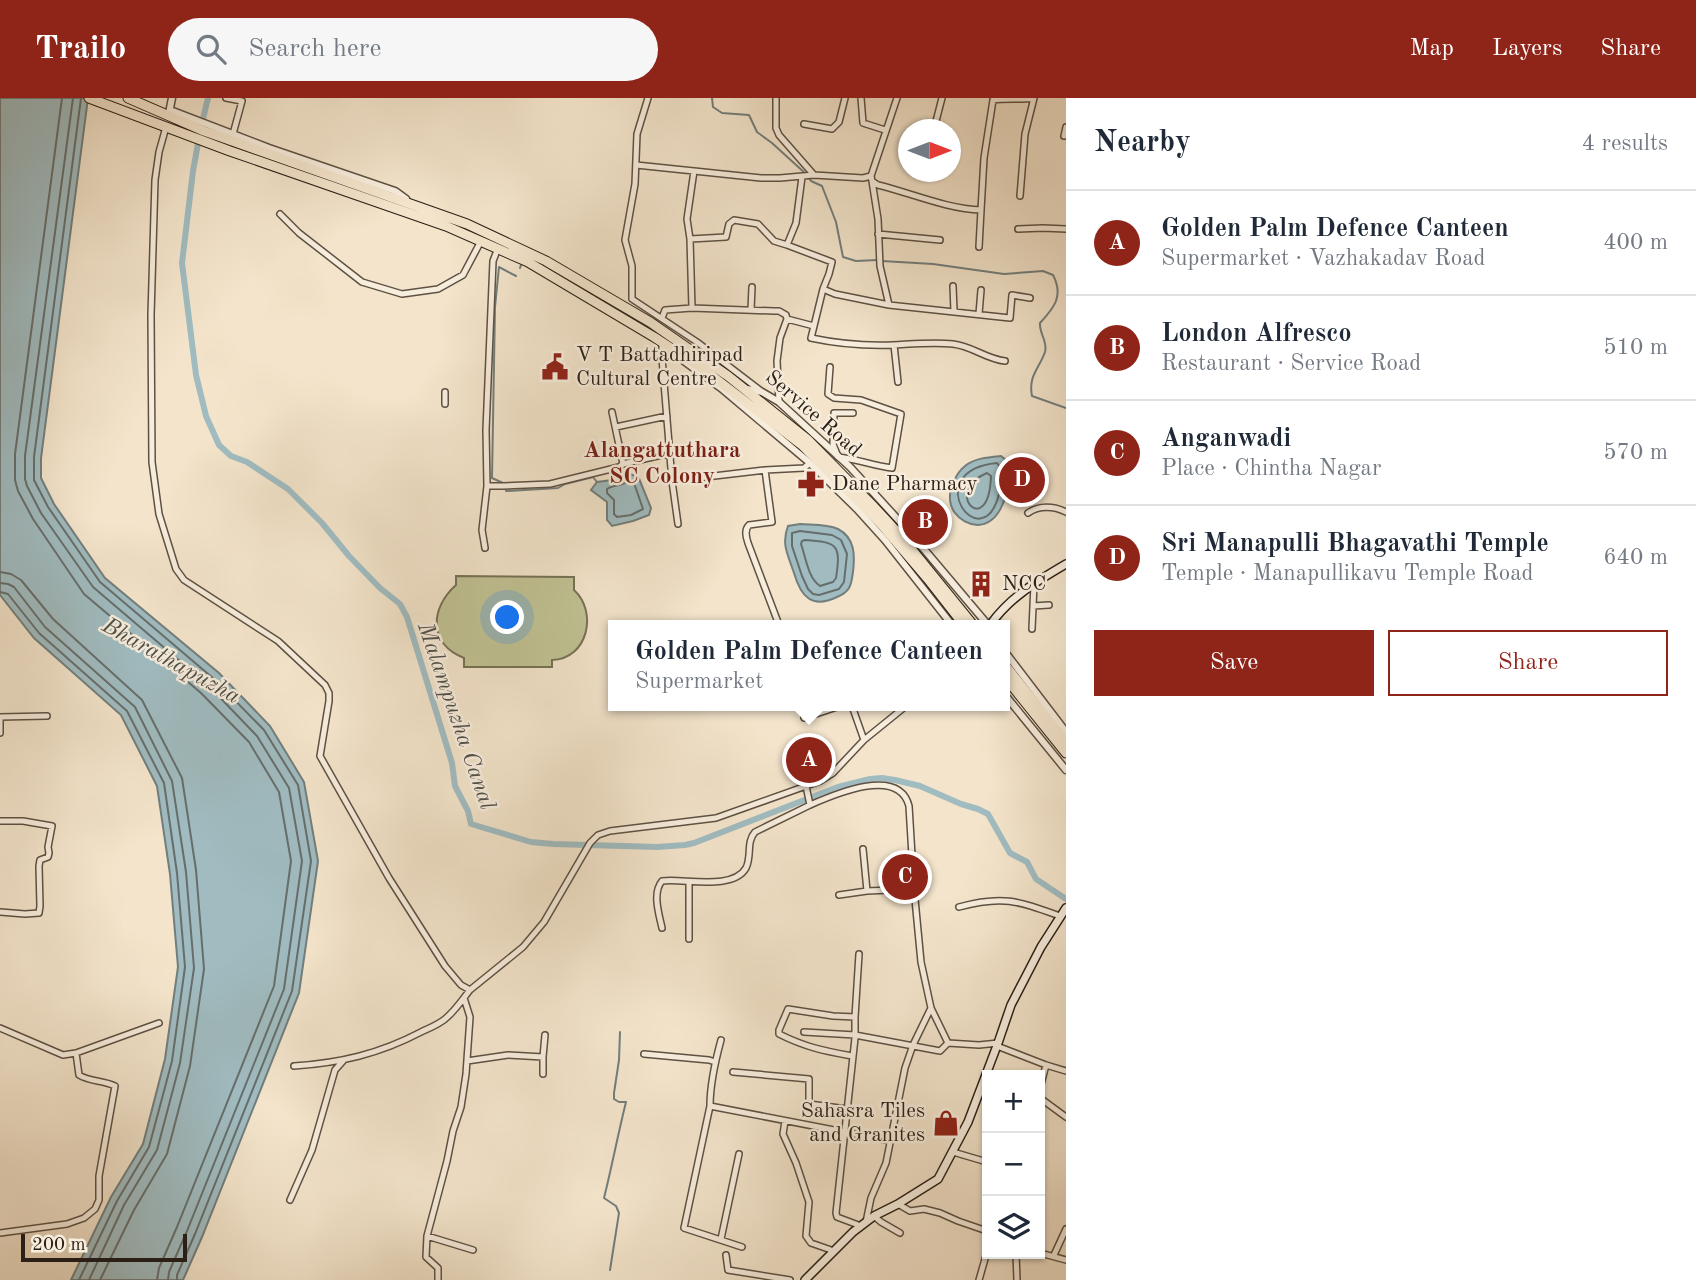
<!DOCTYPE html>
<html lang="en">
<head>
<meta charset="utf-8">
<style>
  :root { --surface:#fff; --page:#f6f6f7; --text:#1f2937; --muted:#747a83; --line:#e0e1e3; --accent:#8f2418 }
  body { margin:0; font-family:"Old Standard TT",serif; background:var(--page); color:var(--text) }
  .controls { position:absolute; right:21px; bottom:21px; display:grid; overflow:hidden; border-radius:0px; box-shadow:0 2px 5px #0004 }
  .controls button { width:63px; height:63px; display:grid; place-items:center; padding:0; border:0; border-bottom:2px solid var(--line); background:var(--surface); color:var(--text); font:35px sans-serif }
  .compass { position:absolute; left:898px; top:21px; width:63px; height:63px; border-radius:50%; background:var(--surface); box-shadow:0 2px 5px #0004; rotate:90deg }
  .scale { position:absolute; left:21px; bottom:18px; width:166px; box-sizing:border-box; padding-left:7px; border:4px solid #2c2016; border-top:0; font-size:19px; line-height:24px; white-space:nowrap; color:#2c2016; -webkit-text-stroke:5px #f7eddd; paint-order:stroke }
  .you { position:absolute; left:508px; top:520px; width:24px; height:24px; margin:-18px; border:5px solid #fff; border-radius:50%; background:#1a73e8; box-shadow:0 0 0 10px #1a73e833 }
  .badge { display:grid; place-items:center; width:46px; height:46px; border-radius:50%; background:var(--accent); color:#fff; font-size:23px; font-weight:700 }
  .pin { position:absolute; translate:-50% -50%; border:4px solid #fff; box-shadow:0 2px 7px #0006 }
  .popup { position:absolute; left:608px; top:522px; width:402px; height:91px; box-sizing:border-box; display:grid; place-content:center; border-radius:0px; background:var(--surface); filter:drop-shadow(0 2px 5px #0005); font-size:23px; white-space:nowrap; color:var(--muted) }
  .popup b { font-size:26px; color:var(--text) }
  .popup::after { content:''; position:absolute; left:50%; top:100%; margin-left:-14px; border:14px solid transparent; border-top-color:var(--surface) }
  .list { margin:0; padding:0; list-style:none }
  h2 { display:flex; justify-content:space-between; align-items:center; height:91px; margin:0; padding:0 28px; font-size:30px }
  h2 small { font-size:23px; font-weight:400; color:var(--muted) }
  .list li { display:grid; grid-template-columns:46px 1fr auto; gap:21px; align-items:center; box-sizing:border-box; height:105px; padding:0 28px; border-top:2px solid var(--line) }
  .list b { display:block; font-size:26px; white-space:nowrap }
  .list p { margin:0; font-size:23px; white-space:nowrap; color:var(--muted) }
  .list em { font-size:23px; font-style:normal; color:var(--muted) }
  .actions { display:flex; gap:14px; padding:21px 28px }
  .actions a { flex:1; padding:16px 0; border:2px solid var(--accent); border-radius:0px; text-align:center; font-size:24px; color:var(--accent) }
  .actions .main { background:var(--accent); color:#fff }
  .icon { flex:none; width:38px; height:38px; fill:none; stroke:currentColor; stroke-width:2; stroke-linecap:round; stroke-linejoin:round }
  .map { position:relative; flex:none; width:1066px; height:1182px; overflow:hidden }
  header { display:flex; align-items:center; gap:42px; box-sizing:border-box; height:98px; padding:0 35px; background:var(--accent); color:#fff }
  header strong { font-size:33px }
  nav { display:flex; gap:38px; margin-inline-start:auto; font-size:24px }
  .search { width:490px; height:63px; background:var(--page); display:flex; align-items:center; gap:18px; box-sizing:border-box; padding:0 24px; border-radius:38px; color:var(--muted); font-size:26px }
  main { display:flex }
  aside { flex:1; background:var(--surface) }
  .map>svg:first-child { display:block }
</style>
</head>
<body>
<header>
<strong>Trailo</strong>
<div class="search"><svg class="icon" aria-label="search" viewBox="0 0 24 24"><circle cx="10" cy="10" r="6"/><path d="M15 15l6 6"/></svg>Search here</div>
<nav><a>Map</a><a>Layers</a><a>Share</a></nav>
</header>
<main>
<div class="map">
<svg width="1066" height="1182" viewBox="0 0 1066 1182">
  <rect width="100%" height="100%" fill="#f3e4cb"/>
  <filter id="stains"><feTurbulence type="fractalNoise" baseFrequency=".00286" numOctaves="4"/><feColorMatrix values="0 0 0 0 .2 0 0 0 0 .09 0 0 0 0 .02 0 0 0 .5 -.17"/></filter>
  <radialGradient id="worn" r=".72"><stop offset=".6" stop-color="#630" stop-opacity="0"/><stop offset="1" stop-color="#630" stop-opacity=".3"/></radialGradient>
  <path fill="#c0c294" stroke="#767155" stroke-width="2" d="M456,478L574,479V492C598,514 588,561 552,562V569H464V560C428,546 430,510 456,487Z"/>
  <path fill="#a0bcc1" stroke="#727e7d" stroke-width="2" d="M0,0H88L41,360V380L54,406L105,480L219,575L270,628L304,684L318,763L299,895L202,1139L183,1182H71L111,1099L143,1046L165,961L178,869L170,776L157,688L121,617L34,540L0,497Z
    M1001,358L1007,363C1007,374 1008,386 1006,396C1004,406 998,418 990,423C975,434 951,420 950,402C949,391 956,375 965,368C974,360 990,359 1001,358Z
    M628,376L638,378L651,410L649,417L633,423L612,428L607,422V404L591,392L597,384L620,381Z
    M800,426C812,427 827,426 838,431C855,440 855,457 853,474C852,479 852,485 849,490C846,495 842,497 837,499C812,511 801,499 794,475C788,457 781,446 788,428Z"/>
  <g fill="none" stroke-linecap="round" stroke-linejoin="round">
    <path stroke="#666e6c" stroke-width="2" d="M62,0L15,356V382L18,393L33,421L84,496L201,595L249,644L279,694L291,763L274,888L177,1129L159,1170L157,1182
      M73,0L25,358V381L27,388L41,415L93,489L208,587L257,638L289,690L302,763L284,891L187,1133L169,1174L168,1182
      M81,0L34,359V382L48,409L100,484L214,581L264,632L298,687L311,763L292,893L195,1136L177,1177V1182
      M997,365L1000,369C1000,377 1001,388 999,396C982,463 917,373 997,365Z
      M987,375L991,378C989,443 941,394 987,375Z
      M629,383L634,385L643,411L631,417L617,419L614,416V402L607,395V391C612,387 622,388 629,383Z
      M800,433L832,437L841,442L847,456L844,484L839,491L819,497L813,496L808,491L802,478L792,448V435Z
      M805,442C838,444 841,447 836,480L833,484L820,488C808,480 806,460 801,446L802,443Z
      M0,474L11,476L21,482L53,521L142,602L182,680L196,772L204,871L190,968L167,1056L134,1112L100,1182
      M0,485L8,486L14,489L45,529L135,609L172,683L186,774L194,870L180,965L157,1052L124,1107L89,1182
      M0,494L8,496L39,535L127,613L164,685L177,775L185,869L172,963L149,1049L117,1103L79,1182"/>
    <path stroke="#727e7d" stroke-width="2" d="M712,0L713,9L722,15L749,17L757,34L772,45L806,76
      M809,80L811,83L822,88L836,124L843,159L856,163L877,162
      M882,163L933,166L1004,176L1043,173L1053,177C1064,198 1054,210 1040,225C1039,235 1048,244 1045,254C1039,271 1028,278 1032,298L1066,310
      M520,170L521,167
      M503,385L492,380L495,209L499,169L516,178
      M506,393L558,390L565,386L593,379L597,384
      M610,1172L619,1115L616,1108L604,1100C612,1068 618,1036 626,1004H619L614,1001V995L619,962L620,934"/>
    <path stroke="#a0bcc1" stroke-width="6" d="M201,29L208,0
      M199,40L193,73L182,165L196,277L206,318L219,347L231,358L247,364L288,391L322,425L349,458L380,490L400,506L407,519L452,665L455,688L468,713L471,726L531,744L553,746L657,749L685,747L694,745L838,689L870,681L882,680L895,682L920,688L961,706L978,711L988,716L1010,755L1027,764L1036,781L1066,801"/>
    <g stroke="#5e5143" stroke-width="8">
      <path id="minor" d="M226,0L242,3L233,36
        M648,0L637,36L635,86L625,142L632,168V201L697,244L761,293
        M776,0V30L779,37L814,77
        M861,0L863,25L885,32
        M804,26L832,31L839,24L845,0
        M166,29L159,54L155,82L151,217L152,364L159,416L176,471L184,482L278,543L325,587L329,595V603L320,658L389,780L445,868L461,887L470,892C462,902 455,913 445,921C438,927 429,930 421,934C379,956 340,965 294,968
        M934,31L942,0
        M1064,38L1066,29
        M636,67L694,73L687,121L690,141L692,210
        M694,73L761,80H780L814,77L863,80L871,78L897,0
        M871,78L872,83L878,87C911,95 947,111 981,112L984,60L993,2C1006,0 1020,2 1034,0
        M872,83L878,121L880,168L889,207L1010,220L1012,197L1030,200
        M1020,98L1025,36L1034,0
        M280,116L299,135L362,184L402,196L438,191L463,177L481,143
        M1018,131L1043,130L1066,131
        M878,136L940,142
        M690,141L726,139L729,126L734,122L758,126L774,143L787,147L796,125L802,79
        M787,147L832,164L829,176L823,191L835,196L889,207
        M979,149L981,112
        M953,188L954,213
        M751,212L752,189
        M979,216L981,192
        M662,220L665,212L692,210L774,213H779L786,217L787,221L780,240L777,263L779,304
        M787,221L814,228L811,240C839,246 865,248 893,247C913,246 933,244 953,246C972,248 986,261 1005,263
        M814,228L823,191
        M662,244V260L672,383L678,426
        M894,247L898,284
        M830,269L828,296L834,300L861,302L901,316L892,370C874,368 857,361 838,359L833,346L834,315H853
        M445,306V294
        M616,329L667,318
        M623,366L670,355
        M765,372L772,424L749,427C744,432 746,439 748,445L779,527
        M672,383L765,372L804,370L810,365
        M487,388H503L550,386L619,369L623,366L612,314
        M1028,415C1039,407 1054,408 1066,414
        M485,450L482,432L487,388L486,332L493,163L498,150
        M1033,508L1049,507
        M1032,531L1034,486
        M852,608L864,642
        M0,619L47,618
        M804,620L840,608
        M0,635V619
        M806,688L810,707C835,696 899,668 909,708L914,791L921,864L931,910L948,945L979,947L998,945
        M0,723H23L52,728L48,749L49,755L48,759L40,762L39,768L40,808L39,815L25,816L0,814
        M863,751L867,793L914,791
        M839,797L867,793
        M959,809C1003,797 1018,803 1060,818
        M662,830C659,816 652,795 662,783C683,780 733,793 746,770C752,758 746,744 755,734L810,707
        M689,841V784
        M470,892L523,849L544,824L590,745L598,737L610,733L716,720L820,683L833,675L864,642L906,608
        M855,919V940L836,1115L837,1119L861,1128
        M0,930L63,957L76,955L159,925
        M804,934L855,937L940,953L948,945
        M721,942C715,964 710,985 710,1008L684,1130L742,1149
        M997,948L1046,967L1066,973
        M644,956L709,962L715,964
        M852,958C824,953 805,949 779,936V932L788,911L833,918L855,919L859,856
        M543,959L545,937
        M467,963L508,957L543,959V976
        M733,974L809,981V1006L847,1011
        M1040,990L1046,967
        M1040,1000L1066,1019
        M710,1008L891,1043
        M785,1023L783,1036L796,1065L809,1104L806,1138L811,1145L834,1153
        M953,1054L987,1064
        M290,1102L312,1052L335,972L343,963
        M898,1106L910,1113L924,1111L940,1115L958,1123L987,1133
        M874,1118L881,1124L900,1135
        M866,1124L871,1100L886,1065L905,970L913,947L931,910
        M0,1135L67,1126L84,1120L95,1111L99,1102V1078L115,988C103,982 90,984 79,977L76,955
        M427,1138L473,1152
        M721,1141L739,1056
        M1040,1155L1066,1162
        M1016,1156L1017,1182
        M726,1157L728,1172L790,1182
        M1054,1157L1066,1131
        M438,1182V1170L426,1159L427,1138L447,1063L453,1033L461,1009L466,976L470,919L464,900
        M979,1182L987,1154"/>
    </g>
    <g stroke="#5e5143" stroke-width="9">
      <path id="tertiary" d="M170,12L269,50L395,93L406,101
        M169,15L172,0
        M684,263L721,290L810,365L857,411L885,442L952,527
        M747,291L762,294L779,304L850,369L912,437L988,527
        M1005,554L1066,634
        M1005,597L1066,672"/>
    </g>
    <g stroke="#2c2016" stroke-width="10">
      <path id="secondary" d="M990,527C1010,499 1037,483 1066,466
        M805,1182L853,1134L874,1118L898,1106L938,1081L968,1024L998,945L1011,907L1041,849L1066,810"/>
    </g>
    <g stroke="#2c2016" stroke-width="11">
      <path id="trunk" d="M89,0L230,53L446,128L528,164L654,239L703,271L803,348L881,426L928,481L964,527
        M128,0L204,33L467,126L546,163L650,224L728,278L807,341L874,409L900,437L973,527
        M1005,567L1066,644
        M1005,579L1066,655"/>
    </g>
    <use href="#minor" stroke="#f7eddd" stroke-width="5"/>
    <use href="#tertiary" stroke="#f7eddd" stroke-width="6"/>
    <use href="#secondary" stroke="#f7eddd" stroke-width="7"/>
    <use href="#trunk" stroke="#f3e4cb" stroke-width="9"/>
  </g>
  <defs>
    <g id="civic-bare" transform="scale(2.1)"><path d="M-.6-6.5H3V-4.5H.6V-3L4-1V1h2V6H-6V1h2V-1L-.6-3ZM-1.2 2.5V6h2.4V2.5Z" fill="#8f2418" stroke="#f7eddd" stroke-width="2.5" paint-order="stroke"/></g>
    <g id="pharmacy-bare" transform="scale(2.1)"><path d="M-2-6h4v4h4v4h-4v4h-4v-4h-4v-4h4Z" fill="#8f2418" stroke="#f7eddd" stroke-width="2.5" paint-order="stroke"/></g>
    <g id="building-bare" transform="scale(2.1)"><path d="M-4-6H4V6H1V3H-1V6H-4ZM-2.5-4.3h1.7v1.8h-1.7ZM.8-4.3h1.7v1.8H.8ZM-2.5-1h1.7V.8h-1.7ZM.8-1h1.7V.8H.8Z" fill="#8f2418" stroke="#f7eddd" stroke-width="2.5" paint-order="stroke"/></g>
    <g id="shop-bare" transform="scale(2.1)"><path d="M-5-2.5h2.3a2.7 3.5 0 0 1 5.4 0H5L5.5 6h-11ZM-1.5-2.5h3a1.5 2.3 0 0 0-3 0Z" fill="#8f2418" stroke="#f7eddd" stroke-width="2.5" paint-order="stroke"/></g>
  </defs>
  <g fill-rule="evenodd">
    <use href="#civic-bare" x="555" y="269"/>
    <use href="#pharmacy-bare" x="811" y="386"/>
    <use href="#building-bare" x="981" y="486"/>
    <use href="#shop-bare" x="946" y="1025"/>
  </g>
  <g text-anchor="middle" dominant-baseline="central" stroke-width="5" stroke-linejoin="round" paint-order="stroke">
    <g font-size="21" fill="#2c2016" stroke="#f7eddd" text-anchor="start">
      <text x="576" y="257">V T Battadhiripad<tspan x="576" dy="24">Cultural Centre</tspan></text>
      <text x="832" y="386">Dane Pharmacy</text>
      <text x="1002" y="486">NCC</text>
      <text x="925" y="1013" text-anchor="end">Sahasra Tiles<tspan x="925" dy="24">and Granites</tspan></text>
    </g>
    <g font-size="21" fill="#2c2016" stroke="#f7eddd">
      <text transform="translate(813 316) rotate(41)">Service Road</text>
    </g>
    <g font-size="23" font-weight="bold" fill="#7a1f14" stroke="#f7eddd">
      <text x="662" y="352">Alangattuthara<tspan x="662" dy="26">SC Colony</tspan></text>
    </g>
    <g font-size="23" font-style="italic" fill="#4f4f49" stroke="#f7eddd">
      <text transform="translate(171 563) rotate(29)">Bharathapuzha</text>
      <text transform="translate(456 618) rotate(71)">Malampuzha Canal</text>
    </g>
  </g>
  <rect width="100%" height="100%" filter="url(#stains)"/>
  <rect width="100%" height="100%" fill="url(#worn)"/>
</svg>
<div class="controls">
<button>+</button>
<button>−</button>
<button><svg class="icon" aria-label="layers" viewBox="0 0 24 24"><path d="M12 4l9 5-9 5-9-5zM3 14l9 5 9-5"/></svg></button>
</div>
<svg class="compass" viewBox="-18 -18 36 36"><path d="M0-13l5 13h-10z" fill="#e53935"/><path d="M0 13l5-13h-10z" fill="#747a83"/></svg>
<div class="scale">200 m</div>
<div class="you"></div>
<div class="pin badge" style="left:809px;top:662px">A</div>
<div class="popup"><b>Golden Palm Defence Canteen</b>Supermarket</div>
<div class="pin badge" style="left:925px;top:424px">B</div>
<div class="pin badge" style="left:905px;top:779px">C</div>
<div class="pin badge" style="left:1022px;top:382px">D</div>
</div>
<aside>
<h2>Nearby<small>4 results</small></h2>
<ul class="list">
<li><span class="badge">A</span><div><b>Golden Palm Defence Canteen</b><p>Supermarket · Vazhakadav Road</p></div><em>400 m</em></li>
<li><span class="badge">B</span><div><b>London Alfresco</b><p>Restaurant · Service Road</p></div><em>510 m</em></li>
<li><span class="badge">C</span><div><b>Anganwadi</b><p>Place · Chintha Nagar</p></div><em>570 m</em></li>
<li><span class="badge">D</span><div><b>Sri Manapulli Bhagavathi Temple</b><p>Temple · Manapullikavu Temple Road</p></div><em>640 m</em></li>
</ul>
<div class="actions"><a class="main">Save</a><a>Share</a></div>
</aside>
</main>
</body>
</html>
